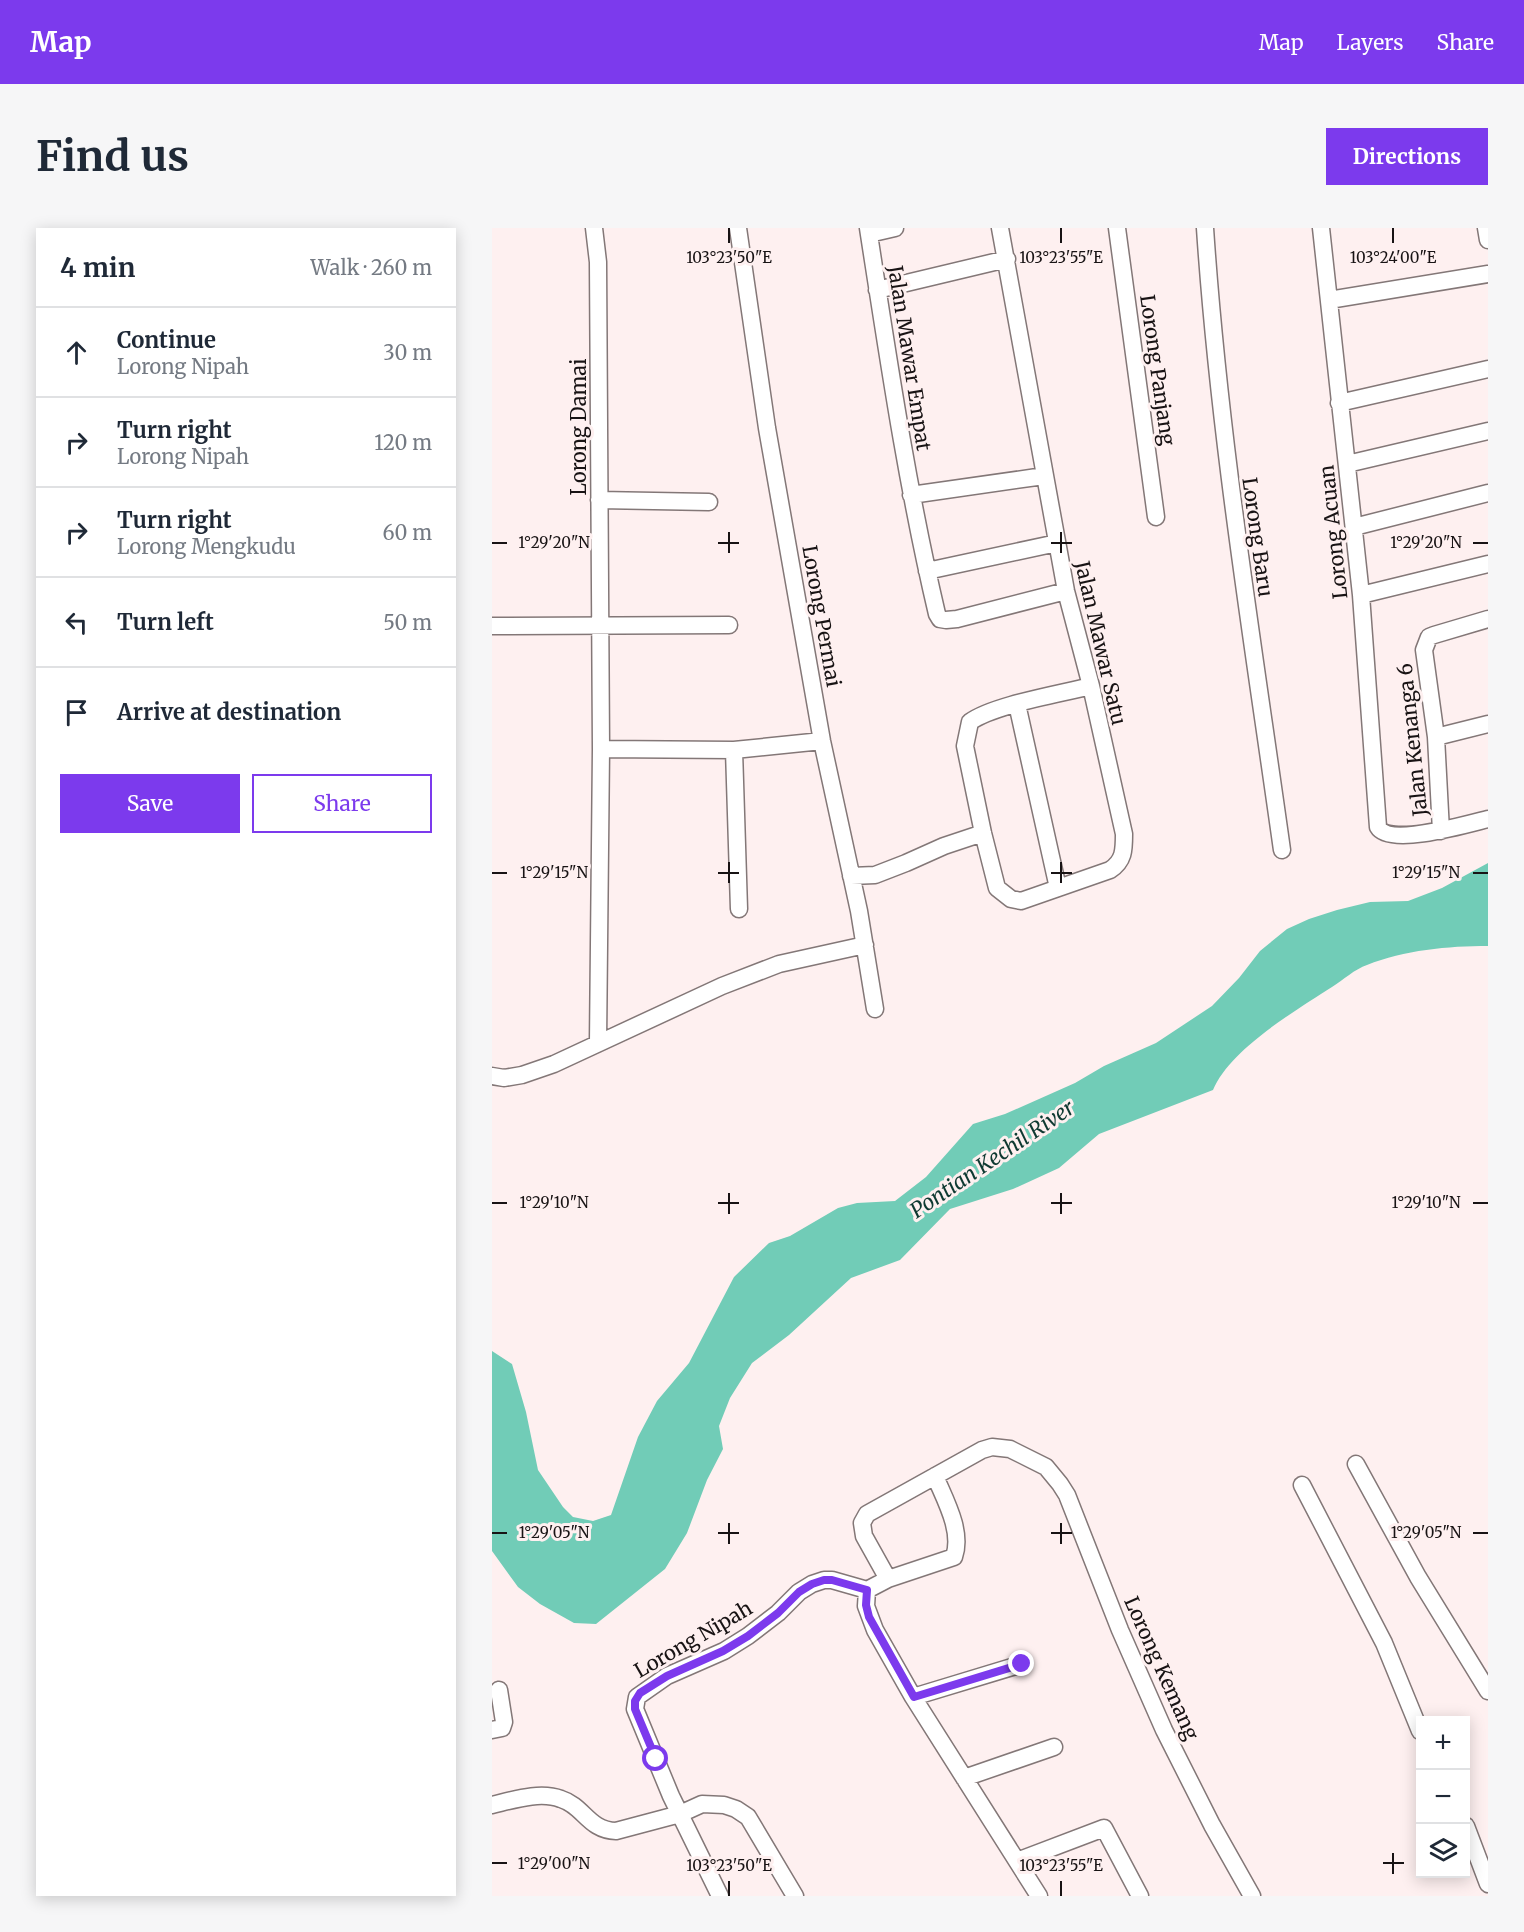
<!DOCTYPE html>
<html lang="en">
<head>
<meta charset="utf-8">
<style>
  :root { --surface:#fff; --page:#f6f6f7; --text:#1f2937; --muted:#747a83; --line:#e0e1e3; --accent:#7c3aed }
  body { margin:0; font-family:Merriweather,serif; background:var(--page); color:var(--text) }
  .controls { position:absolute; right:18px; bottom:18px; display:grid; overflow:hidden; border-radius:0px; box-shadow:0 3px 15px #0003 }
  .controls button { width:54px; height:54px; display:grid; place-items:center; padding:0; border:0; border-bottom:2px solid var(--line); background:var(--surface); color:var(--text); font:30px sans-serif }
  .stop { position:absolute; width:18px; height:18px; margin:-14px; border:4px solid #7c3aed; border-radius:50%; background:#fff }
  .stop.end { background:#7c3aed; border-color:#fff; box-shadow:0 2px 6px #0008 }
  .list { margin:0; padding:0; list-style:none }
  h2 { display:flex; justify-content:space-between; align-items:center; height:78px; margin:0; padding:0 24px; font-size:26px }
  h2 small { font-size:20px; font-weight:400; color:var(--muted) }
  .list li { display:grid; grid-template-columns:39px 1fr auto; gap:18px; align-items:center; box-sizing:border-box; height:90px; padding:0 24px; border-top:2px solid var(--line) }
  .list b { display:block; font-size:22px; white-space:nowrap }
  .list p { margin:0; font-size:20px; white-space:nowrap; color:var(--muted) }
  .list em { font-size:20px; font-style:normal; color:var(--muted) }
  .actions { display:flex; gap:12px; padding:18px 24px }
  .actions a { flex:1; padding:14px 0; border:2px solid var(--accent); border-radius:0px; text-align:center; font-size:21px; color:var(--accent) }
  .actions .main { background:var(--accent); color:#fff }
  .icon { flex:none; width:33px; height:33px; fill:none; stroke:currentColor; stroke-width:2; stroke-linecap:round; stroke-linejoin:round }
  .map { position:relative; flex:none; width:996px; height:1668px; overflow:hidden; border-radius:0px }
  header { display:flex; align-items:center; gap:36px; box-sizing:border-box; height:84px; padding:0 30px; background:var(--accent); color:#fff }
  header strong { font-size:28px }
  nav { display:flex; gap:33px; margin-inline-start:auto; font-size:21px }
  .intro { display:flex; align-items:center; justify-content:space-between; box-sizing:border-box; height:144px; padding:0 36px }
  h1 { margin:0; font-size:42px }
  .button { padding:15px 27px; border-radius:0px; background:var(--accent); color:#fff; font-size:21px; font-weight:700 }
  main { display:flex; gap:36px; padding:0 36px }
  aside { flex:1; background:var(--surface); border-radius:0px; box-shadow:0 3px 15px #0003 }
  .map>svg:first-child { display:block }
</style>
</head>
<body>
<header>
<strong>Map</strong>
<nav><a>Map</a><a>Layers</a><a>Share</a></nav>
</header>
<div class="intro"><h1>Find us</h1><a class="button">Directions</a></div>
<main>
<aside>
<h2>4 min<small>Walk · 260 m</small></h2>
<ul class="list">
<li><svg class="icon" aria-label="ahead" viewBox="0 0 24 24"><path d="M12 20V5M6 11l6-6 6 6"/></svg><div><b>Continue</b><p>Lorong Nipah</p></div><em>30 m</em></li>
<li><svg class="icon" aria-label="right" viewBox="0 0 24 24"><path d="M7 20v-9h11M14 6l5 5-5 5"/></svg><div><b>Turn right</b><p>Lorong Nipah</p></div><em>120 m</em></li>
<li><svg class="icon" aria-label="right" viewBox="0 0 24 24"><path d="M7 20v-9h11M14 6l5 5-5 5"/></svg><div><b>Turn right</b><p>Lorong Mengkudu</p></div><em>60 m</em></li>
<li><svg class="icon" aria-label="left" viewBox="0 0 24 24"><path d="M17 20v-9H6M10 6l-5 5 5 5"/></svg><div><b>Turn left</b></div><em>50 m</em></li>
<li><svg class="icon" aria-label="arrive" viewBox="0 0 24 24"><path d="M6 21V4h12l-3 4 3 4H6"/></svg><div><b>Arrive at destination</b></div></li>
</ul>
<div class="actions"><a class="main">Save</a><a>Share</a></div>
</aside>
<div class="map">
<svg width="996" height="1668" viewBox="0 0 996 1668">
  <rect width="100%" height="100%" fill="#fef0f0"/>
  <path fill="#71ccb7" d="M996,635V718C956,718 912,722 875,737C863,741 851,752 840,759C803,783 738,821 721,862L607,906L567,940L521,961L458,981L408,1032L359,1050L297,1107L260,1135L238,1170L227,1198L231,1221L215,1252L195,1305L173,1341L104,1396L82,1395L48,1376L26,1359L0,1323V1123L20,1136L34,1184L46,1242L71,1279L81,1289L101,1293L119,1287L146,1209L165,1173L197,1135L242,1049L277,1015L298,1008L346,980L365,975L403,973L434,949L481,896L513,886L583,855L612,838L664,815L720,778L747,750L768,723L795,701L817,691L845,682L878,674L916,673L950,660Z"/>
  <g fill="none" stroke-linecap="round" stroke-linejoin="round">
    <g stroke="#837777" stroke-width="19">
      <path id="minor" d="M102,0L106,34L109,521L106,815
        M246,0L275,200L330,513L367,683L383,781
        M376,0C396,129 415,259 445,386L448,391L454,392L465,391L574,363
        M508,0L574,363L599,458L632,606C632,622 632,633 618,642L529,673L519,671L505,660L491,605L473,518L478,494C501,477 568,466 599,458
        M625,0L664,289
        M713,0C727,209 761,415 790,622
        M829,0L869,367L886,599C897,619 976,596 996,591
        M994,0L996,12
        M377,6L403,0
        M385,62L515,31
        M837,72L996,46
        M847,175L996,141
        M855,236L996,203
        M419,267L552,248
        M107,272L217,274
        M862,299L996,265
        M435,343L565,315
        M869,367L996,336
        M0,398L237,397
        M525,476L566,660
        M944,509L996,496
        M109,521L242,522L330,513
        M242,522L247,681
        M949,603L944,509L932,422L937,409L942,407L996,391
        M359,648L383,647L414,635L452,618L491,605
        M0,848L12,850L30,847L62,836L230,758L287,736L373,717
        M864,1236L926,1349L996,1463
        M810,1257L892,1415L928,1503
        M396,1351L372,1308L370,1295L375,1286L490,1222L500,1219L518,1221L554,1239L568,1256L575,1267L628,1402L672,1502L720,1597L760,1668
        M375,1362L374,1378L383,1402L421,1469L547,1668
        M375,1362L396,1351L462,1329C471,1303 453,1272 443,1248
        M421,1469L530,1436
        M0,1502L10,1500L12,1494L7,1462
        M472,1550L562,1519
        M0,1577C21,1572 48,1563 69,1571C92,1578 96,1602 124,1603L188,1586L210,1576L232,1577L244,1581L256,1589L303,1668
        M974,1598L996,1656
        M525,1633L612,1600L648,1668
        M228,1668L179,1568L143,1481L145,1469L175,1448L232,1423L256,1408L286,1385L307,1364L320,1356L332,1352H340L375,1362"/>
    </g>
    <use href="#minor" stroke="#fff" stroke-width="16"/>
  </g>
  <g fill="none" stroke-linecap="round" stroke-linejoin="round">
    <path stroke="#7c3aed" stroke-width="8" d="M164,1531L143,1481V1473L148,1465L175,1448L231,1423L256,1408L286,1385L307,1364L320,1356L332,1352H340L375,1362L374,1377L377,1389L422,1469L530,1436"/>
  </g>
  <path fill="none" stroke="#181314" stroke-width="2" d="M237,0V15M569,0V15M901,0V15M237,304V325M569,304V325M0,315H15M226,315H247M559,315H580M981,315H996M237,634V655M569,634V655M0,645H15M226,645H247M559,645H580M981,645H996M237,965V986M569,965V986M0,975H15M226,975H247M559,975H580M981,975H996M237,1295V1316M569,1295V1316M0,1305H15M226,1305H247M559,1305H580M981,1305H996M901,1625V1646M0,1635H15M891,1635H912M237,1653V1668M569,1653V1668"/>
  <g text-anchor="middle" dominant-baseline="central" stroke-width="6" stroke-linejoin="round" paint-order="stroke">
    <g font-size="20" fill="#181314" stroke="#fef0f0">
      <text transform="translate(418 130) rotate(81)">Jalan Mawar Empat</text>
      <text transform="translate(666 142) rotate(82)">Lorong Panjang</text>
      <text transform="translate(86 199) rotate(-90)">Lorong Damai</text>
      <text transform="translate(841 304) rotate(-96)">Lorong Acuan</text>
      <text transform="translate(766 309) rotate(82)">Lorong Baru</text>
      <text transform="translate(330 388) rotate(80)">Lorong Permai</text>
      <text transform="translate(609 415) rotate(77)">Jalan Mawar Satu</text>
      <text transform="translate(920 512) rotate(-96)">Jalan Kenanga 6</text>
      <text transform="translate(201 1411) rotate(-30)">Lorong Nipah</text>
      <text transform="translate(670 1440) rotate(66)">Lorong Kemang</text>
    </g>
    <g font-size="21" font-style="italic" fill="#0e3931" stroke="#fef0f0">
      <text transform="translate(500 931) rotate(-34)">Pontian Kechil River</text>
    </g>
  </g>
  <g font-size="15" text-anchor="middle" fill="#181314" stroke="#fef0f0" stroke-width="6" stroke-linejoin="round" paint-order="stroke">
    <text x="237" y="35">103°23'50"E</text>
    <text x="569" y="35">103°23'55"E</text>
    <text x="901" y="35">103°24'00"E</text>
    <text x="62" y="320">1°29'20"N</text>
    <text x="934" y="320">1°29'20"N</text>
    <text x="62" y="650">1°29'15"N</text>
    <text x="934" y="650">1°29'15"N</text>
    <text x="62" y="980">1°29'10"N</text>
    <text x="934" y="980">1°29'10"N</text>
    <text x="62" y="1310">1°29'05"N</text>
    <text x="934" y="1310">1°29'05"N</text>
    <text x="62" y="1641">1°29'00"N</text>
    <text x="237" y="1643">103°23'50"E</text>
    <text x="569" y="1643">103°23'55"E</text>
  </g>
</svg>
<div class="controls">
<button>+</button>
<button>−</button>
<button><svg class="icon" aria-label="layers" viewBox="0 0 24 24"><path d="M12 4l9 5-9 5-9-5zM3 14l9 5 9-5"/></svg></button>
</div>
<div class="stop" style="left:164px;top:1531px"></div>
<div class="stop end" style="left:530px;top:1436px"></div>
</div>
</main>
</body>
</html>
